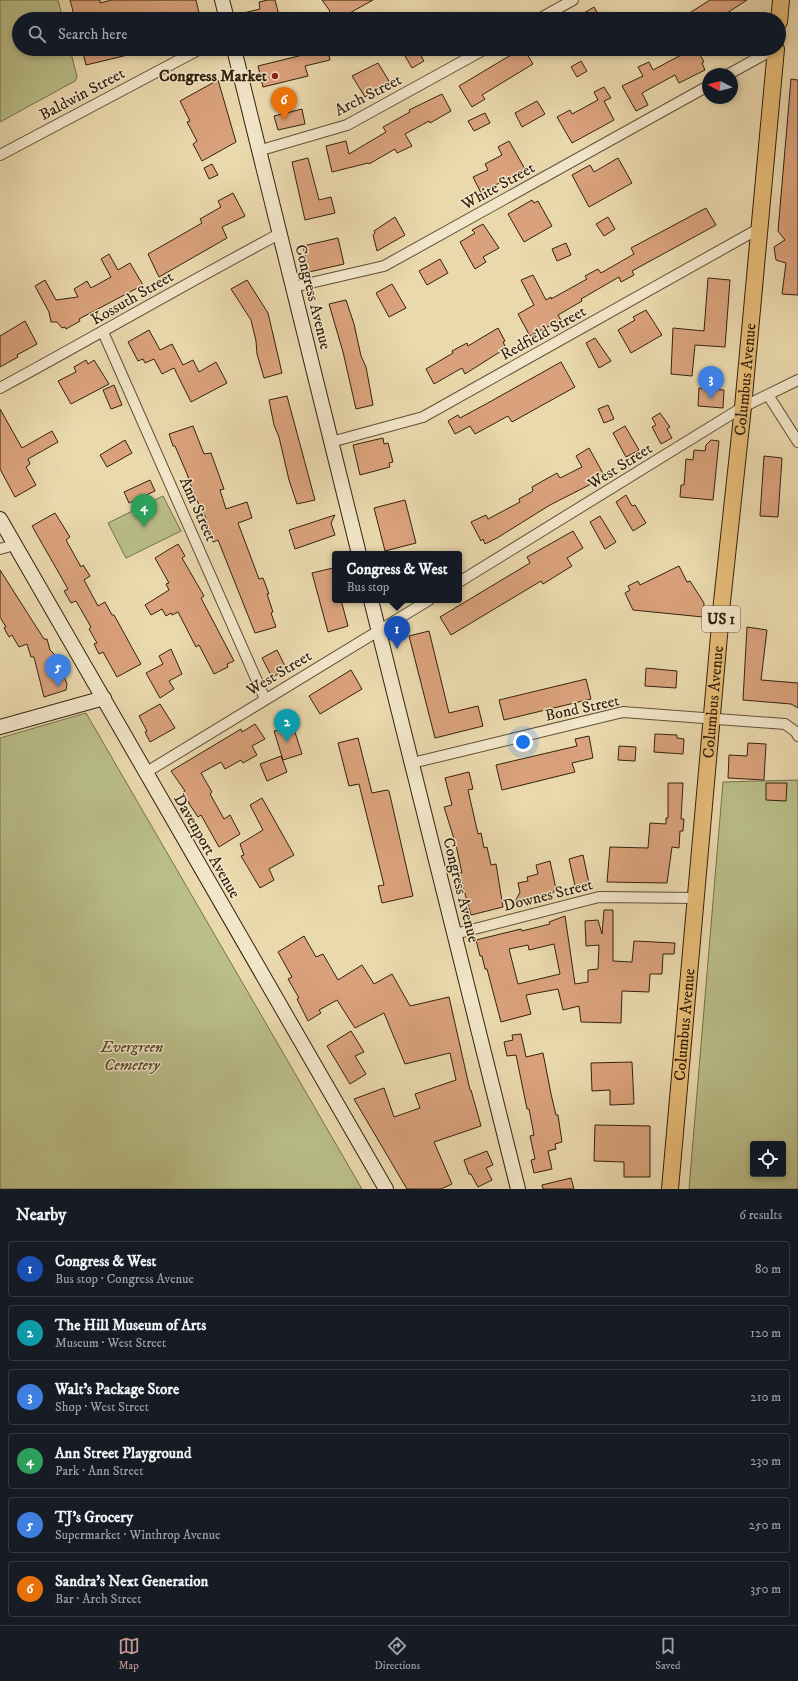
<!DOCTYPE html>
<html lang="en">
<head>
<meta charset="utf-8">
<style>
  :root { --surface:#171b24; --page:#242831; --text:#f1f3f6; --muted:#9ea1a6; --line:#363941; --accent:#c59692 }
  body { margin:0; font-family:"IM FELL DW Pica",serif; background:var(--page); color:var(--text) }
  .controls { position:absolute; right:12px; bottom:12px; display:grid; overflow:hidden; border-radius:4px; box-shadow:0 2px 6px #0003 }
  .controls button { width:36px; height:36px; display:grid; place-items:center; padding:0; border:0; border-bottom:1px solid var(--line); background:var(--surface); color:var(--text); font:20px sans-serif }
  .compass { position:absolute; left:702px; top:68px; width:36px; height:36px; border-radius:50%; background:var(--surface); box-shadow:0 2px 6px #0003; rotate:277deg }
  .you { position:absolute; left:523px; top:742px; width:14px; height:14px; margin:-10px; border:3px solid #fff; border-radius:50%; background:#1a73e8; box-shadow:0 0 0 6px #1a73e833 }
  .badge { display:grid; place-items:center; width:26px; height:26px; border-radius:50%; background:var(--accent); color:#fff; font-size:13px; font-weight:700 }
  .pin { position:absolute; translate:-50% -33px; filter:drop-shadow(0 1px 2px #0008) }
  .pin::after { content:''; position:absolute; top:21px; width:14px; height:12px; background:inherit; clip-path:polygon(0 0,100% 0,50% 100%) }
  .popup { position:absolute; left:332px; top:551px; width:130px; height:52px; box-sizing:border-box; display:grid; place-content:center; border-radius:4px; background:var(--surface); filter:drop-shadow(0 1px 3px #0005); font-size:13px; white-space:nowrap; color:var(--muted) }
  .popup b { font-size:15px; color:var(--text) }
  .popup::after { content:''; position:absolute; left:50%; top:100%; margin-left:-8px; border:8px solid transparent; border-top-color:var(--surface) }
  .list { margin:0; padding:0; list-style:none }
  h2 { display:flex; justify-content:space-between; align-items:center; height:52px; margin:0; padding:0 16px; font-size:17px }
  h2 small { font-size:13px; font-weight:400; color:var(--muted) }
  .list li { display:grid; grid-template-columns:26px 1fr auto; gap:12px; align-items:center; box-sizing:border-box; height:56px; margin:0 8px 8px; padding:0 8px; border:1px solid var(--line); border-radius:4px }
  .list b { display:block; font-size:15px; white-space:nowrap }
  .list p { margin:0; font-size:13px; white-space:nowrap; color:var(--muted) }
  .list em { font-size:13px; font-style:normal; color:var(--muted) }
  .icon { flex:none; width:22px; height:22px; fill:none; stroke:currentColor; stroke-width:2; stroke-linecap:round; stroke-linejoin:round }
  .map { position:relative; flex:none; width:798px; height:1189px; overflow:hidden }
  .search { position:absolute; background:var(--surface); box-shadow:0 2px 6px #0003; left:12px; right:12px; top:12px; height:44px; display:flex; align-items:center; gap:10px; box-sizing:border-box; padding:0 14px; border-radius:22px; color:var(--muted); font-size:15px }
  .sheet { height:436px; background:var(--surface) }
  nav { display:flex; justify-content:space-around; align-items:center; box-sizing:border-box; height:56px; border-top:1px solid var(--line); background:var(--surface); font-size:11px; color:var(--muted) }
  nav a { display:grid; justify-items:center; gap:2px }
  nav .on { color:var(--accent) }
  .map>svg:first-child { display:block }
</style>
</head>
<body>
<div class="map">
<svg width="798" height="1189" viewBox="0 0 798 1189">
  <rect width="100%" height="100%" fill="#ebd9ae"/>
  <filter id="stains"><feTurbulence type="fractalNoise" baseFrequency=".005" numOctaves="4"/><feColorMatrix values="0 0 0 0 .2 0 0 0 0 .09 0 0 0 0 .02 0 0 0 .5 -.17"/></filter>
  <radialGradient id="worn" r=".72"><stop offset=".6" stop-color="#630" stop-opacity="0"/><stop offset="1" stop-color="#630" stop-opacity=".3"/></radialGradient>
  <path fill="#babf89" stroke="#76704b" fill-rule="evenodd" d="M0,0H58L63,19H19V49H70L77,77L75,81L0,122Z
    M163,496L181,531L126,558L108,523Z
    M86,713L362,1189H0V738Z
    M798,780V1189H689L723,782ZM753,1144H783V1174H753Z"/>
  <path fill="#daa27c" stroke="#33210d" fill-rule="evenodd" d="M70,0H100V3L112,0H196L199,13L174,19H75Z
    M268,0H275L280,19H235V15L260,9L259,2Z
    M322,0H373L339,19H332L328,13L330,11Z
    M710,0H747L718,19H680Z
    M594,7L601,19H574Z
    M82,49H135L136,53L86,65Z
    M327,49L330,60L305,66L308,76L263,87L258,66Z
    M401,49H417L424,61L412,68Z
    M521,49H524L533,64L482,95L485,99L472,107L459,86Z
    M680,49H697L704,62L702,63L705,70L679,83L675,75L642,93L648,105L636,111L622,86L643,76L638,67L649,62L653,70L683,54Z
    M581,61L587,71L577,77L571,67Z
    M378,63L389,81L365,97L352,76Z
    M791,79L798,80V295L782,294L786,263L776,260L774,247L785,240L778,231Z
    M218,80L236,142L202,161L193,144L197,141L187,122L190,121L180,101Z
    M604,87L611,98L604,101L614,120L572,143L557,117L570,110L572,114L598,100L594,92Z
    M442,94L451,111L430,123L429,121L405,134L412,146L397,153L395,149L369,164L368,163L332,172L326,146L346,141L349,154L386,132L383,127L410,112L409,110Z
    M537,101L545,114L522,127L515,113Z
    M302,109L305,124L278,130L274,116Z
    M485,113L490,123L474,131L468,121Z
    M509,141L525,169L481,193L473,177L488,170L485,164L502,155L498,147Z
    M308,158L319,200L331,197L335,213L305,220L292,162Z
    M618,158L632,183L589,207L572,175L590,165L594,172Z
    M212,164L218,175L209,179L204,168Z
    M233,193L245,216L222,227L227,238L159,277L148,254L202,223L200,219L221,207L218,201Z
    M532,200L534,203L538,201L552,226L524,242L508,214Z
    M706,208L716,225L632,271L634,275L621,282L619,277L581,299L582,301L558,315L561,320L530,336L518,314L534,305L521,280L533,275L546,300L551,297V299L587,279L585,276L598,269L601,273L634,254L631,248Z
    M395,217L405,235L377,251L373,235L375,233L374,231Z
    M608,217L615,229L604,236L596,224Z
    M483,224L499,248L483,257L486,262L475,269L460,242L475,233L472,230Z
    M338,238L344,264L309,272L303,246Z
    M566,243L571,255L557,261L552,249Z
    M109,254L118,270L130,263L143,285L79,319L80,321L66,329L65,327L62,328L57,322H51L49,312L35,286L45,280L56,300L78,297L74,289L87,281L91,288L111,277L101,259Z
    M440,259L448,273L427,285L419,271Z
    M708,278L730,280L725,347L695,345L692,376L671,374L673,328L704,331Z
    M247,280L268,313L282,373L264,378L257,354L256,341L251,320L231,289Z
    M392,284L406,308L389,317L376,293Z
    M346,300L354,324L361,356L366,367L373,405L356,409L343,352L329,304Z
    M646,310L662,335L631,353L618,330L635,320L633,317Z
    M25,321L37,344L17,355L18,357L0,367V336Z
    M498,328L505,341L503,342L506,348L465,374L462,368L434,384L426,369L453,353L452,351L467,343L468,346Z
    M149,330L160,350L172,344L183,365L193,360L199,372L216,362L227,383L191,402L174,368L162,374L154,359L145,363L143,359L138,361L128,342Z
    M595,338L611,361L599,368L586,343Z
    M86,360L88,364L94,360L109,384L71,404L58,381L76,372L74,367Z
    M561,362L575,387L512,422L508,416L475,434L470,426L455,434L448,421L458,415L460,418L486,404Z
    M114,385L122,405L111,409L103,390Z
    M699,388L724,390L723,408L698,406Z
    M287,396L315,500L297,504L289,480L279,437L274,425L269,400Z
    M608,405L614,419L604,423L598,409Z
    M0,409L22,448L52,431L58,442L28,459L30,464L26,467L36,485L15,497L0,469Z
    M660,413L670,427L667,429L672,438L661,444L652,427L656,425L652,418Z
    M193,426L204,454L211,453L224,489L220,490L226,509L247,502L252,518L238,523L259,579L263,578L269,594H267L273,612L271,613L276,627L255,633L218,540L213,542L204,513H202L197,500H196L187,474L175,446H173L169,434Z
    M625,426L639,450L626,457L613,433Z
    M383,438L384,444L388,443L393,462L389,463L390,467L360,475L353,445Z
    M125,440L132,453L107,467L100,455Z
    M711,440L719,441L713,500L680,497L681,485H684L686,459L693,460L694,450L705,451L706,445Z
    M589,448L605,477L550,505L497,538L485,544L483,539L481,541L471,522L486,515L488,519L520,502L519,499L533,491L532,487L557,473L560,478L582,467L576,456Z
    M764,456L782,458L778,517L760,516Z
    M150,480L155,491L129,503L124,492Z
    M626,495L632,506L635,505L646,523L633,531L616,502Z
    M405,500L416,543L385,551L374,508Z
    M55,513L70,537L66,540L81,567L83,565L90,576L84,580L98,606L105,602L112,615H114L141,664L117,677L103,652L99,654L94,644L97,643L89,629L91,627L76,601L71,603L64,591L68,589L32,526Z
    M335,515L331,523L335,535L295,549L289,530Z
    M600,516L616,542L605,549L590,522Z
    M573,531L583,548L567,558L572,566L543,584L541,581L451,635L440,617L530,563L527,557Z
    M178,544L185,556L182,558L204,596L201,598L234,661L227,664L228,667L214,674L199,645L196,647L178,612L172,615L171,613L166,616L162,609L151,615L145,605L169,590L166,584L169,583L155,558Z
    M679,566L687,582L690,581L704,603L703,617L633,610L625,593L630,590L628,586L638,581L640,585Z
    M333,568L335,574V600H341L348,626L328,632L312,573Z
    M0,570L44,639H47L50,650L56,656L67,684L66,690L44,697L34,657H31L27,644L19,647L12,635L9,637L4,628L6,627L0,617Z
    M747,627L767,630L761,680L798,683V708L791,704L743,700Z
    M429,631L449,713L478,706L483,726L435,738L409,636Z
    M171,649L182,674L169,681L174,689L160,698L146,673L163,664L159,656Z
    M277,650L287,670L272,677L262,658Z
    M646,668L677,671L676,688L645,686Z
    M351,670L362,689L320,714L309,696Z
    M586,679L591,699L504,720L499,700Z
    M160,704L175,728L150,742L145,732L147,731L139,716Z
    M292,723L302,754L283,760L274,731L279,730L278,727Z
    M255,724L265,739L252,746L257,755L243,763L241,760L225,769L221,762L201,773L212,792L210,794L224,819L230,815L240,834L219,847L201,815L198,817L190,805L183,792L185,791L171,771L241,729L242,732Z
    M655,734L677,735V738L684,739L683,754L654,752Z
    M589,736L593,758L572,763L575,772L502,790L496,765L577,746L575,739Z
    M358,738L372,793L387,790L389,791L413,896L382,903L378,886L384,885L359,784L349,786L338,743Z
    M748,743L766,744L764,780L728,778L729,755L747,756Z
    M619,746L636,747L635,761L618,760Z
    M281,756L287,772L267,781L260,764Z
    M469,772L473,789L468,790L478,834L481,833L484,848L487,847L491,865L496,864L503,907L471,915L459,873H462L456,845L444,807L452,805L445,778Z
    M668,783H683L681,819H684L683,831H680L679,848L672,847L667,883L607,882L610,847L648,848L650,823L666,824V818H668Z
    M766,783H787L786,801L766,800Z
    M262,798L294,855L269,869L274,880L260,888L241,856L244,855L240,844L263,830L250,805Z
    M583,855L589,883L584,888L576,890L569,859Z
    M550,861L556,889L552,894L515,902L520,892L518,883L528,881L527,877L538,874L536,865Z
    M604,910H613V961L632,962L634,941L675,943L674,954H663L662,974H650L649,992L622,991L621,1023L581,1022L579,1006L563,1010L558,989L526,995L531,1014L501,1022L487,969H485L482,956H480L476,940L521,929L522,931L550,924L549,922L565,916L575,984L588,982V970L598,969L599,945L586,946L585,921L598,920L602,934ZM554,944L560,974L518,984L509,949L528,945L529,950Z
    M304,936L316,957L323,954L338,980L362,965L374,984L392,974L410,1006L449,997L470,1090H471L481,1126L434,1142L452,1184L441,1189H407L354,1099L384,1088L394,1117L420,1108L415,1094L456,1080L450,1053L405,1064L384,1013L355,1028L337,1000L319,1010L321,1013L308,1021L297,999L299,998L288,979L292,977L278,952Z
    M351,1031L364,1052L355,1056L366,1074L350,1084L327,1046Z
    M521,1034L526,1057L543,1053L551,1094L556,1115H558L562,1142L555,1144L556,1149L548,1151L552,1169L534,1173L531,1160L535,1159L530,1136L534,1135L529,1109H527L516,1055L507,1056L504,1042L513,1040L512,1035Z
    M632,1062L634,1104L610,1105V1090L592,1091L591,1063Z
    M595,1125L650,1126V1177H624V1162L594,1161Z
    M487,1151L493,1165L486,1168L492,1180L478,1187L471,1174H469L464,1160Z
    M571,1178L574,1189H543L542,1185Z"/>
  <g fill="none" stroke-linecap="round" stroke-linejoin="round">
    <g stroke="#614f35" stroke-width="12">
      <path id="minor" d="M539,19L573,0
        M729,74L774,49
        M258,151L347,125L485,49
        M0,155L200,49
        M293,287L384,266L708,86
        M103,332L265,699
        M0,388C94,337 185,284 279,234
        M768,395L798,442
        M331,442L423,417L760,228
        M0,549L14,545
        M459,582L743,407L798,380
        M412,763L623,712L785,724L796,732L798,736
        M145,773L429,600
        M455,934L599,897L697,898"/>
    </g>
    <g stroke="#33210d" stroke-width="16">
      <path id="secondary" d="M222,0L227,19
        M234,49L359,554
        M0,519L386,1189
        M371,600L518,1189
        M0,727L104,698"/>
    </g>
    <g stroke="#33210d" stroke-width="18">
      <g id="primary">
        <path d="M779,22L781,0"/>
        <path id="s1" d="M670,1189L722,602L743,407L776,49"/>
      </g>
    </g>
    <use href="#minor" stroke="#f2e6ca" stroke-width="10"/>
    <use href="#secondary" stroke="#f2e6ca" stroke-width="14"/>
    <use href="#primary" stroke="#e6bc77" stroke-width="16"/>
  </g>
  <circle fill="#8f2418" stroke="#f2e6ca" stroke-width="1.5" cx="275" cy="76" r="4"/>
  <g text-anchor="middle" dominant-baseline="central" stroke-width="3" stroke-linejoin="round" paint-order="stroke">
    <rect fill="#f2e6ca" stroke="#6c5c46" stroke-width="1" x="702" y="606" width="38" height="26" rx="3"/>
    <g font-size="15" font-weight="bold" fill="#33210d">
      <text x="721" y="619">US 1</text>
    </g>
    <g font-size="16" font-weight="bold" fill="#33210d" stroke="#f2e6ca" text-anchor="end">
      <text x="267" y="76">Congress Market</text>
    </g>
    <g font-size="16" fill="#33210d" stroke="#f2e6ca">
      <text transform="translate(82 94) rotate(-28)">Baldwin Street</text>
      <text transform="translate(368 95) rotate(-27)">Arch Street</text>
      <text transform="translate(498 186) rotate(-29)">White Street</text>
      <text transform="translate(313 297) rotate(76)">Congress Avenue</text>
      <text transform="translate(132 298) rotate(-30)">Kossuth Street</text>
      <text transform="translate(543 333) rotate(-29)">Redfield Street</text>
      <text stroke="none"><textPath href="#s1" startOffset="813">Columbus Avenue</textPath></text>
      <text transform="translate(620 466) rotate(-32)">West Street</text>
      <text transform="translate(198 509) rotate(66)">Ann Street</text>
      <text transform="translate(279 673) rotate(-31)">West Street</text>
      <text stroke="none"><textPath href="#s1" startOffset="489">Columbus Avenue</textPath></text>
      <text transform="translate(582 708) rotate(-12)">Bond Street</text>
      <text transform="translate(207 846) rotate(60)">Davenport Avenue</text>
      <text transform="translate(461 890) rotate(76)">Congress Avenue</text>
      <text transform="translate(548 895) rotate(-14)">Downes Street</text>
      <text stroke="none"><textPath href="#s1" startOffset="165">Columbus Avenue</textPath></text>
    </g>
    <g font-size="16" font-style="italic" fill="#55482c" stroke="#f2e6ca">
      <text x="132" y="1047">Evergreen<tspan x="132" dy="18">Cemetery</tspan></text>
    </g>
  </g>
  <rect width="100%" height="100%" filter="url(#stains)"/>
  <rect width="100%" height="100%" fill="url(#worn)"/>
</svg>
<div class="controls">
<button><svg class="icon" aria-label="locate" viewBox="0 0 24 24"><circle cx="12" cy="12" r="6"/><path d="M12 2v4M12 18v4M2 12h4M18 12h4"/></svg></button>
</div>
<svg class="compass" viewBox="-18 -18 36 36"><path d="M0-13l5 13h-10z" fill="#e53935"/><path d="M0 13l5-13h-10z" fill="#9ea1a6"/></svg>
<div class="you"></div>
<div class="pin badge" style="left:397px;top:649px;background:#1a4fb4">1</div>
<div class="popup"><b>Congress &amp; West</b>Bus stop</div>
<div class="pin badge" style="left:287px;top:742px;background:#0f9aa8">2</div>
<div class="pin badge" style="left:711px;top:399px;background:#3f7fe0">3</div>
<div class="pin badge" style="left:144px;top:527px;background:#2e9e5b">4</div>
<div class="pin badge" style="left:58px;top:687px;background:#3f7fe0">5</div>
<div class="pin badge" style="left:284px;top:120px;background:#e8710a">6</div>
<div class="search"><svg class="icon" aria-label="search" viewBox="0 0 24 24"><circle cx="10" cy="10" r="6"/><path d="M15 15l6 6"/></svg>Search here</div>
</div>
<section class="sheet">
<h2>Nearby<small>6 results</small></h2>
<ul class="list">
<li><span class="badge" style="background:#1a4fb4">1</span><div><b>Congress &amp; West</b><p>Bus stop · Congress Avenue</p></div><em>80 m</em></li>
<li><span class="badge" style="background:#0f9aa8">2</span><div><b>The Hill Museum of Arts</b><p>Museum · West Street</p></div><em>120 m</em></li>
<li><span class="badge" style="background:#3f7fe0">3</span><div><b>Walt's Package Store</b><p>Shop · West Street</p></div><em>210 m</em></li>
<li><span class="badge" style="background:#2e9e5b">4</span><div><b>Ann Street Playground</b><p>Park · Ann Street</p></div><em>230 m</em></li>
<li><span class="badge" style="background:#3f7fe0">5</span><div><b>TJ's Grocery</b><p>Supermarket · Winthrop Avenue</p></div><em>250 m</em></li>
<li><span class="badge" style="background:#e8710a">6</span><div><b>Sandra's Next Generation</b><p>Bar · Arch Street</p></div><em>350 m</em></li>
</ul>
</section>
<nav>
<a class="on"><svg class="icon" aria-label="map" viewBox="0 0 24 24"><path d="M3 6l6-2 6 2 6-2v14l-6 2-6-2-6 2zM9 4v14M15 6v14"/></svg>Map</a>
<a><svg class="icon" aria-label="directions" viewBox="0 0 24 24"><path d="M12 3l9 9-9 9-9-9zM9 14v-3h6M13 9l2 2-2 2"/></svg>Directions</a>
<a><svg class="icon" aria-label="saved" viewBox="0 0 24 24"><path d="M7 4h10v16l-5-4-5 4z"/></svg>Saved</a>
</nav>
</body>
</html>
